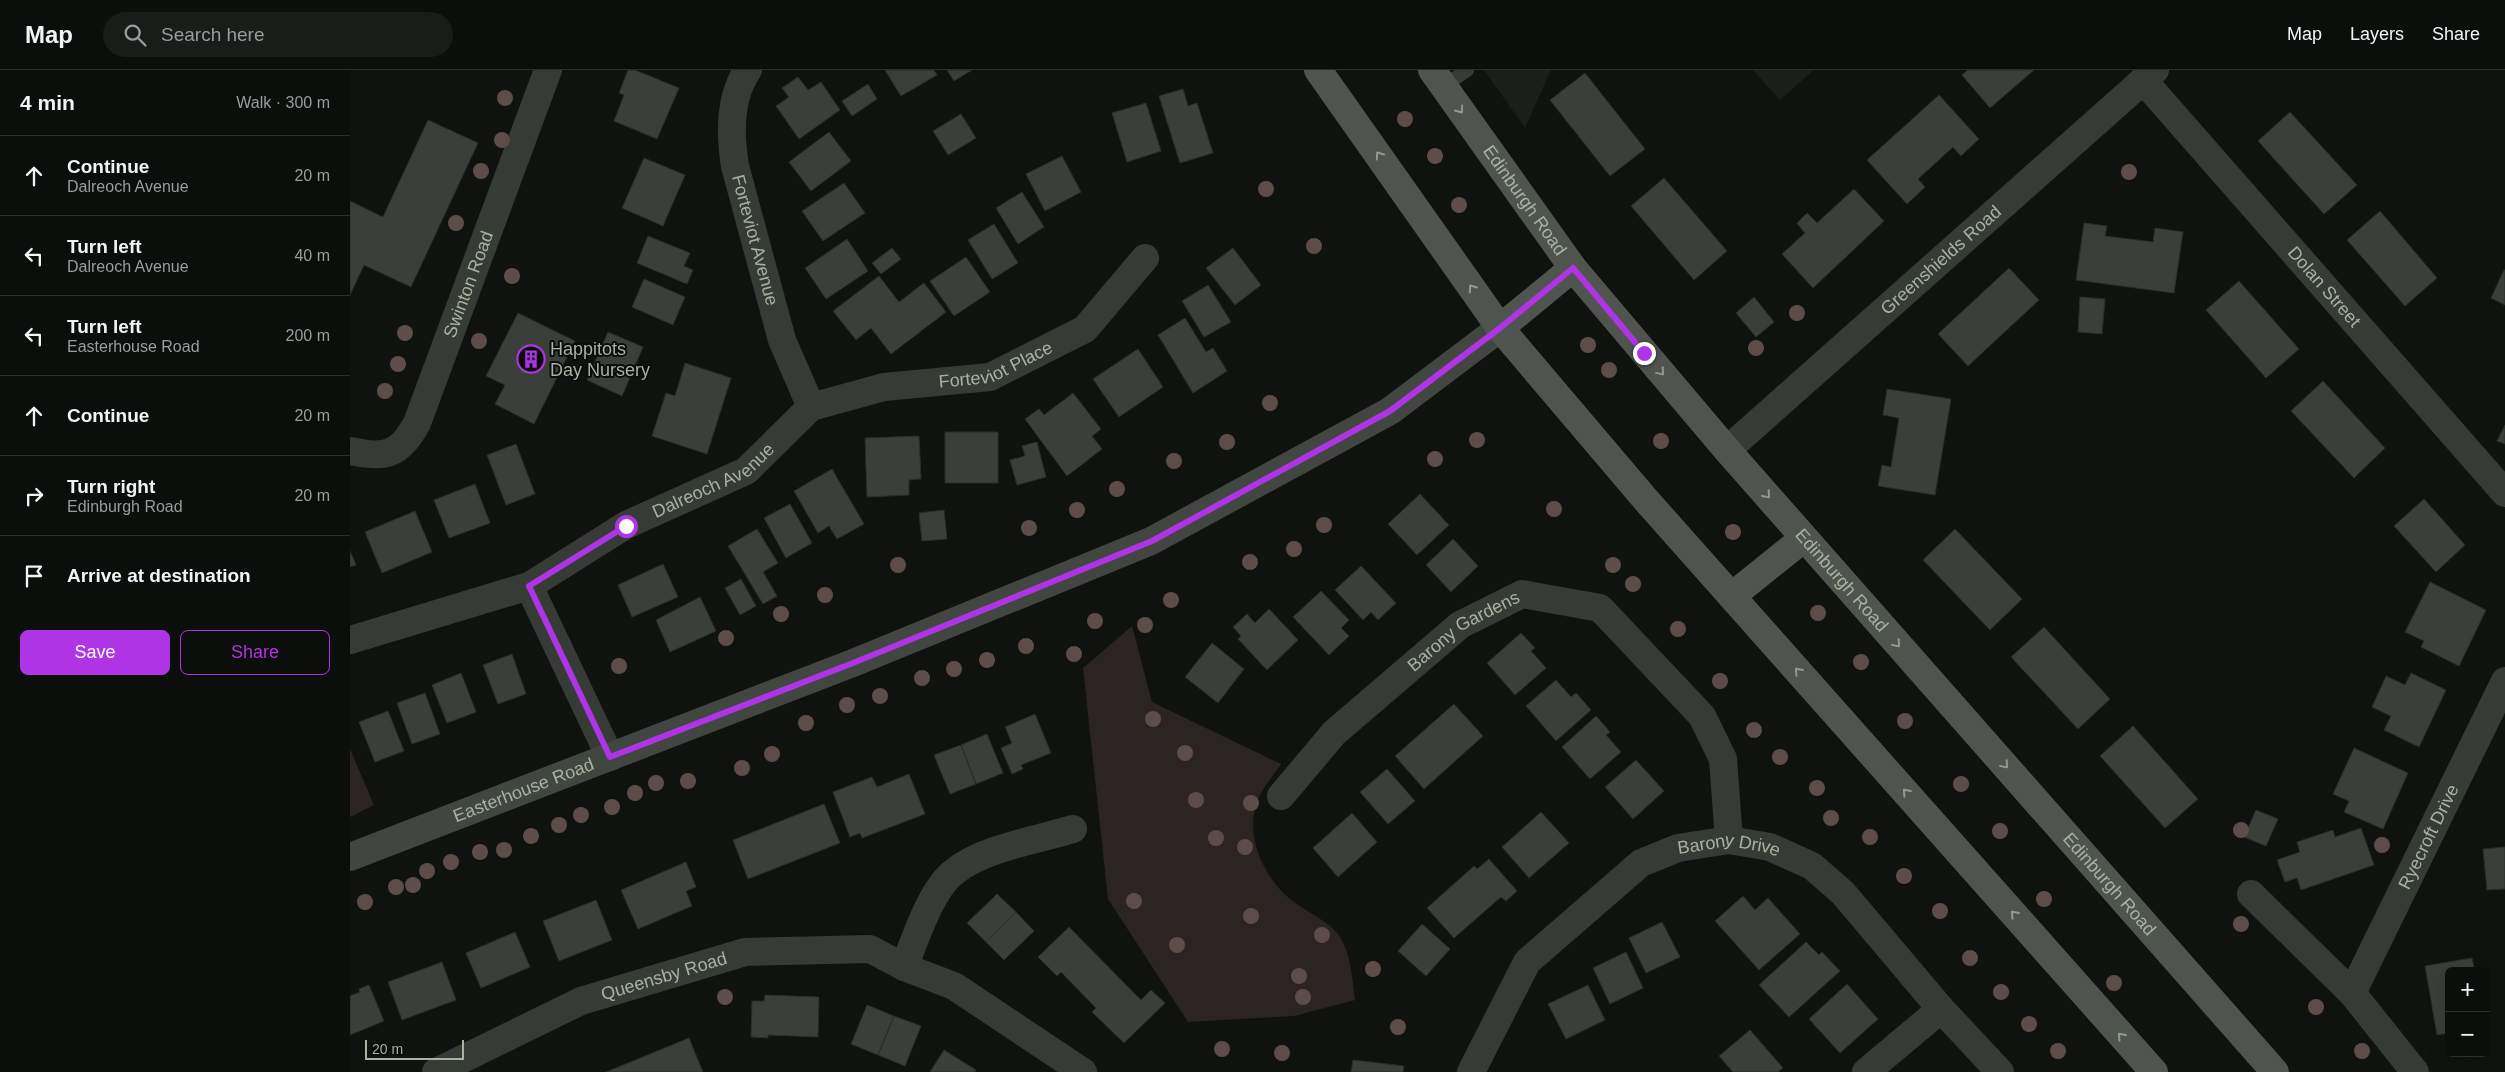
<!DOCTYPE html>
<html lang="en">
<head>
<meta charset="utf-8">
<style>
  :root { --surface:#0c0e0c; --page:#1a1c1a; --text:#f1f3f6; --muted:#9a9c9d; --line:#2c2e2d; --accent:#af34e6 }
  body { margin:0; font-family:Helvetica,sans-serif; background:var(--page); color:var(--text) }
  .controls { position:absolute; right:15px; bottom:15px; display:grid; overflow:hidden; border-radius:8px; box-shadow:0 5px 20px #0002 }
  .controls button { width:45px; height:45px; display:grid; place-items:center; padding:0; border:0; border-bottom:1px solid var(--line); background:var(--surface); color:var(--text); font:25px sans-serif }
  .scale { position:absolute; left:15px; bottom:12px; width:99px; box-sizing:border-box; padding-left:5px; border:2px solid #a7b2a2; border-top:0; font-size:14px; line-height:18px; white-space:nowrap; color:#a7b2a2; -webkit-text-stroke:4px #0b0c0b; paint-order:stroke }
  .stop { position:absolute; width:15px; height:15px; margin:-11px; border:4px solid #af34e6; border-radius:50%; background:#fff }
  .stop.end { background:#af34e6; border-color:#fff; box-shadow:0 1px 5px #0008 }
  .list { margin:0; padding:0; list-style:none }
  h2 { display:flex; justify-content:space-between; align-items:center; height:65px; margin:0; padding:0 20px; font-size:21px }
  h2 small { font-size:16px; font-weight:400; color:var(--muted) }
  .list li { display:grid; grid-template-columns:32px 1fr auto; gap:15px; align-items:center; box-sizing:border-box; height:80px; padding:0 20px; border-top:1px solid var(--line) }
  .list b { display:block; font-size:19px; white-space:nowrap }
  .list p { margin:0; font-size:16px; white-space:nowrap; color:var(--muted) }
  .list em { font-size:16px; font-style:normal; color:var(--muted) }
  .actions { display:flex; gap:10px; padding:15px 20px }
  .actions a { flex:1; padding:11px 0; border:1px solid var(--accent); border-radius:8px; text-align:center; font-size:18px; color:var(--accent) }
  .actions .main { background:var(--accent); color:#fff }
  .icon { flex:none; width:28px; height:28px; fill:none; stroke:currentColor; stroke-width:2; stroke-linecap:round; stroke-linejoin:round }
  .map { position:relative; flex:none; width:2155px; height:1002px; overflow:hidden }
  header { display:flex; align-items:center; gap:30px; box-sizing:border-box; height:70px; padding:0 25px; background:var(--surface); border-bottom:1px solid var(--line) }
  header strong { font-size:24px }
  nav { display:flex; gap:28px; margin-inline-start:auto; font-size:18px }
  .search { width:350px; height:45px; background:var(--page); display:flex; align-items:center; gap:12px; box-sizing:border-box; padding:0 18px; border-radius:28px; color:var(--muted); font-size:19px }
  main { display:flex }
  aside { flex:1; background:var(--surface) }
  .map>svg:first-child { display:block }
</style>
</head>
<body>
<header>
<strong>Map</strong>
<div class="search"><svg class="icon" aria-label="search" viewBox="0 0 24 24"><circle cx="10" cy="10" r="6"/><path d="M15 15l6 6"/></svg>Search here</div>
<nav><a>Map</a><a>Layers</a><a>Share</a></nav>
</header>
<main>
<aside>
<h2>4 min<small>Walk · 300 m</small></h2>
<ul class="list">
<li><svg class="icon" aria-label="ahead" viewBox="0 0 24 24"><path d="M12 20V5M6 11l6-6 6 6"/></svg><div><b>Continue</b><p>Dalreoch Avenue</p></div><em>20 m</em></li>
<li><svg class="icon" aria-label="left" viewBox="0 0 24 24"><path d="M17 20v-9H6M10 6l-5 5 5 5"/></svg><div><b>Turn left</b><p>Dalreoch Avenue</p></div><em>40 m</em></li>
<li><svg class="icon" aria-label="left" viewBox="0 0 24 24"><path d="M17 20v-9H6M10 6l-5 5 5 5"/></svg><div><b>Turn left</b><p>Easterhouse Road</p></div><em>200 m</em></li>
<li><svg class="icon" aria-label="ahead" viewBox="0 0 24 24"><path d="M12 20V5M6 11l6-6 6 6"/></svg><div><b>Continue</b></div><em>20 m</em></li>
<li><svg class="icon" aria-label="right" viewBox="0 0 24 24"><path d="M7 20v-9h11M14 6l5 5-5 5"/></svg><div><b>Turn right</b><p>Edinburgh Road</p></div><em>20 m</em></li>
<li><svg class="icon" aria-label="arrive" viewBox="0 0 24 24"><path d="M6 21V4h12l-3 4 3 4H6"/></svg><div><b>Arrive at destination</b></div></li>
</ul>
<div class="actions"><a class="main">Save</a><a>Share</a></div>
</aside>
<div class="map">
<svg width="2155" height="1002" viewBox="0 0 2155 1002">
  <rect width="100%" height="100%" fill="#101210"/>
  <path fill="#1c1e1c" d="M1134,0H1201L1175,58Z
    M1403,0H1464L1430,30Z"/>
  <path fill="#2b2423" d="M782,556L802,632L931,694C924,705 913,717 908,729C894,764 912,805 939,828C953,840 973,848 985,861C1001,878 1002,908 1005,930L944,946L838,952L758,829L733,598Z
    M0,679L24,735L0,747Z"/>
  <path fill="#3b3f3a" stroke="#2a2d2a" d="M278,0H285L329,18L307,69L264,51L274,25L269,23Z
    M535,0H584L587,5L551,26Z
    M597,0H622L604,11Z
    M1618,0H1684L1640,38L1612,5Z
    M1235,3L1295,79L1260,106L1200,30Z
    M448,7L458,20L471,12L490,40L449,69L426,36L439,27L432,18Z
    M518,14L527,29L502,46L492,31Z
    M833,19L838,36L847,33L863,83L830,93L809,26Z
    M1589,25L1629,69L1611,86L1603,77L1568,109L1575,117L1557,134L1517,90Z
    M796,33L811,81L777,92L762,43Z
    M1940,42L2007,115L1974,144L1908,71Z
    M611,44L626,68L598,85L583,61Z
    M78,50L128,73L61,217L14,195L0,225V131L33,147Z
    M479,62L501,91L461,121L439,92Z
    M712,86L731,122L695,141L676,104Z
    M294,88L335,105L313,156L272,138Z
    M1314,108L1377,181L1344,210L1281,136Z
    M494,113L515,143L473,171L452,141Z
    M1504,119L1534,151L1463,218L1432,184L1455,163L1447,153L1457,143L1467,153Z
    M672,122L694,157L668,174L646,138Z
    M2030,141L2087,208L2055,236L1997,170Z
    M1734,153L1757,156L1755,166L1803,172L1805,158L1833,162L1824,223L1726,210Z
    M644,154L668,193L642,209L618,170Z
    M298,166L340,183L334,196L343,200L337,214L287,193Z
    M497,169L518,201L476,229L455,198Z
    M542,178L551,189L531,204L522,193Z
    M883,178L911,215L885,235L856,198Z
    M616,187L640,222L604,246L580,211Z
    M1659,198L1689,230L1618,296L1588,264Z
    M2154,200H2155V235L2141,228Z
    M529,206L549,232L574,213L596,242L541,284L521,258L506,270L483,241Z
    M294,209L335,227L323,255L282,237Z
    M1889,211L1949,279L1916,308L1856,240Z
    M858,215L881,252L854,267L832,231Z
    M1404,227L1424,252L1406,267L1386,243Z
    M1730,227L1755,229L1752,264L1728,262Z
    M168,243L225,271L184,354L145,334L155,315L136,306Z
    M835,248L856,282L863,278L877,301L843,323L808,265Z
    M258,262L293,277L272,326L237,310Z
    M788,279L813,317L769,347L743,309Z
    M335,293L381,308L357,384L302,366L316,323L325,326Z
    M1973,311L2035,378L2004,408L1941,341Z
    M1537,319L1601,329L1585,425L1528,416L1532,395L1541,397L1549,348L1533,345Z
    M723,323L751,359L742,366L752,379L717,406L675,349L689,339L694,345Z
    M2155,355V374L2147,371Z
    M595,362H648V413H595Z
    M569,366L571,409L559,410V425L517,427L515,368Z
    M687,372L696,407L667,415L660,390L675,386L672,376Z
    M166,374L185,424L156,435L137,385Z
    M482,399L514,454L487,469L479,456L468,463L444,421Z
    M125,414L140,453L99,468L84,430Z
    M1070,424L1099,455L1067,485L1038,454Z
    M2074,429L2115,475L2086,502L2044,456Z
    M440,434L462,473L436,488L414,448Z
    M594,440L597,469L572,471L569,443Z
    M65,441L82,482L32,503L15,462Z
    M407,459L428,493L413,502L427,526L413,534L378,476Z
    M1605,459L1672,529L1640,560L1573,490Z
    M1103,469L1128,496L1101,522L1076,495Z
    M0,481L6,495L0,497Z
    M313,494L328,527L282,547L268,515Z
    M1011,496L1046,533L1028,550L1021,542L1013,550L985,520Z
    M391,509L406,536L390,545L375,518Z
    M2080,512L2136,540L2109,596L2071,577L2074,571L2055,562Z
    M971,521L999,550L991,558L999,566L979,585L943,547Z
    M350,527L366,561L320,582L306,550Z
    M919,539L948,570L917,600L888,569L891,566L883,557L897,544L905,553Z
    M1694,557L1760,629L1728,659L1661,587Z
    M1171,563L1185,578L1181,581L1196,598L1165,625L1137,593Z
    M862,573L894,599L868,633L835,607Z
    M162,584L176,624L148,634L133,595Z
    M111,603L126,642L97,653L82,615Z
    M2061,603L2096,620L2069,677L2034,660L2041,646L2022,637L2036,606L2055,615Z
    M1206,610L1221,627L1226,623L1241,640L1206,671L1176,636Z
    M75,623L90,664L62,674L47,633Z
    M1104,634L1133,666L1074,719L1045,686Z
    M38,641L54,681L25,692L9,652Z
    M685,644L701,683L671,695L673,699L662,704L651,678L662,673L655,657Z
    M1246,646L1260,662L1256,665L1271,682L1240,709L1212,677Z
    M1783,656L1848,729L1815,758L1750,686Z
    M637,664L653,703L626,714L611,675Z
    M611,675L626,714L600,724L584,685Z
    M2004,678L2058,703L2033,759L1994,742L1999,731L1983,724Z
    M1286,690L1314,721L1283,749L1255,717Z
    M1037,699L1065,731L1038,754L1010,722Z
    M559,704L575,744L512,768L510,763L500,767L483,722L522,707L527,717Z
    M474,734L490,773L398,809L383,770Z
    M1906,740L1928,749L1916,776L1894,767Z
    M1191,742L1219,773L1179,808L1152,777Z
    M1002,743L1027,772L988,807L963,778Z
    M2011,758L2024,795L1951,820L1947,808L1935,812L1927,790L1950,782L1947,772L1983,760L1985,767Z
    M2155,777V819L2137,820L2133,779Z
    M1139,789L1167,821L1156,831L1151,827L1104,868L1077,838L1124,796L1127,799Z
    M336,792L346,817L336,821L342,836L288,859L271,820Z
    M647,824L666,842L636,872L617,853Z
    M1393,826L1405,840L1418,828L1450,864L1409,900L1365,851Z
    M246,830L262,870L209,891L193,851Z
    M666,842L684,861L654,890L636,872Z
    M1312,852L1330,887L1296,903L1279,868Z
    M1072,854L1100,879L1076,906L1048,881Z
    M719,857L791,930L801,920L815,933L774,973L742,942L746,938L711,902L707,906L688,887Z
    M165,862L180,897L131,918L116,883Z
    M1456,872L1469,885L1472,882L1490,901L1439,947L1409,915Z
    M1276,882L1293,918L1260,934L1243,898Z
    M2122,888L2125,901H2099V963L2087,965L2075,896Z
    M92,892L106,930L52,950L38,912Z
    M1497,914L1528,949L1490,983L1459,949Z
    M19,915L34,951L0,965V926L10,922L9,919Z
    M1238,915L1255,950L1216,969L1198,934Z
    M415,925L469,927L468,967L418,965V968L401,967L402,931H414Z
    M517,935L544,946L528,985L501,974Z
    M544,946L571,956L555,996L528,985Z
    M1400,960L1433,998L1428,1002H1383L1369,986Z
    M339,968L353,1002H256Z
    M594,980L626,1000L625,1002H580Z
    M1003,990L1054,996L1053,1002H1001Z"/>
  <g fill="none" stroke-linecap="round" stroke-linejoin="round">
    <path stroke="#373b36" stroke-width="14" d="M1093,17L1117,0"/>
    <g stroke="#373b36" stroke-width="28">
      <path id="s1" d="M398,0C379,27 380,65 385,96L432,270L461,337"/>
      <path id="s2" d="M1793,10L2155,423"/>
      <path id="s3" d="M1377,380L1805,0"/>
      <path id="s4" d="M0,381C35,389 50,385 67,353L198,0"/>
      <path d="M179,516L260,687"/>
      <path id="s5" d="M0,570L179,516L276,455L396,401L461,337L534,317L640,307L735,259L795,188"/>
      <path id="s6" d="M931,726L984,663L1110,555L1172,524L1250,538L1352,646L1373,689L1379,770"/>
      <path d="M1901,824L2002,923L2065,1002"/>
      <path d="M554,897C565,870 581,819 604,802C633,778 687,770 723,759"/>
      <path id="s7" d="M2002,923L2155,611"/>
      <path id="s8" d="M86,1002L231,931L395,882L520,879L554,897L604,916L733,1002"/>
      <path id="s9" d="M1121,1002L1177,892L1291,793L1328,778L1379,770L1420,777L1462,796L1493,823L1591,939L1650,1002"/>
      <path d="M1516,1002L1591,939"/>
    </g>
    <path stroke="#414640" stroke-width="28" id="s10" d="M0,787L503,593L801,471L1040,341L1150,258"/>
    <g stroke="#4f554e" stroke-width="28">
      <path d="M968,0L1150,258L1296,430L1804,1002"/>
      <path id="s11" d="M1082,0L1223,198L1377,380L1925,1002"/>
      <path d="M1150,258L1223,198"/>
      <path d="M1382,526L1454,468"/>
    </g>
  </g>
  <g fill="#5d4d4a">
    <circle cx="155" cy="28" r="8"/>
    <circle cx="1055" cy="49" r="8"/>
    <circle cx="152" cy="70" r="8"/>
    <circle cx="1085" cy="86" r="8"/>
    <circle cx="131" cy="101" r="8"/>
    <circle cx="1779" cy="102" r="8"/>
    <circle cx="916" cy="119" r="8"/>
    <circle cx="1109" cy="135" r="8"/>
    <circle cx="106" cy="153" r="8"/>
    <circle cx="964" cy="176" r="8"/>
    <circle cx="162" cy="206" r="8"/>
    <circle cx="1447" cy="243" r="8"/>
    <circle cx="55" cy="263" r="8"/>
    <circle cx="129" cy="271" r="8"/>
    <circle cx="1238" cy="275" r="8"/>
    <circle cx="1406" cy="278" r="8"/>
    <circle cx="48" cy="294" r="8"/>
    <circle cx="1259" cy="300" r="8"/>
    <circle cx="35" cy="321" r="8"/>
    <circle cx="920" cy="333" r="8"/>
    <circle cx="1127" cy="370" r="8"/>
    <circle cx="1311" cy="371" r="8"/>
    <circle cx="877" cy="372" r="8"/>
    <circle cx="1085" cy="389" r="8"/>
    <circle cx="824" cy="391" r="8"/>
    <circle cx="767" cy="419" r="8"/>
    <circle cx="1204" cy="439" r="8"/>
    <circle cx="727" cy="440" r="8"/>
    <circle cx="974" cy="455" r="8"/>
    <circle cx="679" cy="458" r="8"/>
    <circle cx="1383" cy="462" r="8"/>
    <circle cx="944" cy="479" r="8"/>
    <circle cx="900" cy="492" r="8"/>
    <circle cx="548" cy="495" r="8"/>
    <circle cx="1263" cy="495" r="8"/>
    <circle cx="1283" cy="514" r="8"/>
    <circle cx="475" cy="525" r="8"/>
    <circle cx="821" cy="530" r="8"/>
    <circle cx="1468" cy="543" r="8"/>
    <circle cx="431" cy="544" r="8"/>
    <circle cx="745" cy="551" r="8"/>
    <circle cx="795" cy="555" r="8"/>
    <circle cx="1328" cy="559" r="8"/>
    <circle cx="376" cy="568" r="8"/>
    <circle cx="676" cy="576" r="8"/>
    <circle cx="724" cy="584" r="8"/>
    <circle cx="637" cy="590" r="8"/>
    <circle cx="1511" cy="592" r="8"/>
    <circle cx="269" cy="596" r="8"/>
    <circle cx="604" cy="599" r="8"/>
    <circle cx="572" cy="608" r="8"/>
    <circle cx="1370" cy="611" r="8"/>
    <circle cx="530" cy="626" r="8"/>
    <circle cx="497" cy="635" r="8"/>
    <circle cx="803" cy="649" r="8"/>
    <circle cx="1555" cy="651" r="8"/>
    <circle cx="456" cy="653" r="8"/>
    <circle cx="1404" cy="660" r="8"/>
    <circle cx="835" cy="683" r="8"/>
    <circle cx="422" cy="684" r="8"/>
    <circle cx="1430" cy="687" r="8"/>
    <circle cx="392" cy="698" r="8"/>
    <circle cx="338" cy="711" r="8"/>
    <circle cx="306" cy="713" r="8"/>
    <circle cx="1611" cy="714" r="8"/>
    <circle cx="1467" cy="718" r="8"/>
    <circle cx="285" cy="723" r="8"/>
    <circle cx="846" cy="730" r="8"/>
    <circle cx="901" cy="733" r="8"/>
    <circle cx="262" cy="737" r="8"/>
    <circle cx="231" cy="745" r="8"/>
    <circle cx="1481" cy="748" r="8"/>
    <circle cx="209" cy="755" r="8"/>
    <circle cx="1891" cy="760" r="8"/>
    <circle cx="1650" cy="761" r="8"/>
    <circle cx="181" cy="766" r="8"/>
    <circle cx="1520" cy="767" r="8"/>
    <circle cx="866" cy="768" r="8"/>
    <circle cx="2032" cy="775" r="8"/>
    <circle cx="895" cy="777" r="8"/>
    <circle cx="154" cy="780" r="8"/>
    <circle cx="130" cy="782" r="8"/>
    <circle cx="101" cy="792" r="8"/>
    <circle cx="77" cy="801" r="8"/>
    <circle cx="1554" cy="806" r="8"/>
    <circle cx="63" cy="815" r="8"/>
    <circle cx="46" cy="817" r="8"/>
    <circle cx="1694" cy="829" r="8"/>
    <circle cx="784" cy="831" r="8"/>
    <circle cx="15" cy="832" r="8"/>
    <circle cx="1590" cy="841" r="8"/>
    <circle cx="901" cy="846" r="8"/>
    <circle cx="1891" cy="854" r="8"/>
    <circle cx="972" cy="865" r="8"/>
    <circle cx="827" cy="875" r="8"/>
    <circle cx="1620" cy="888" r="8"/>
    <circle cx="1023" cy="899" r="8"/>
    <circle cx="949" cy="906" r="8"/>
    <circle cx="1764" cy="913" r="8"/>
    <circle cx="1651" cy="922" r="8"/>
    <circle cx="375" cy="927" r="8"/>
    <circle cx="953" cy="927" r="8"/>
    <circle cx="1966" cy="937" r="8"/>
    <circle cx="1679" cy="954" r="8"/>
    <circle cx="1048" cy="957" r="8"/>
    <circle cx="872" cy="979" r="8"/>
    <circle cx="1708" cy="981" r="8"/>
    <circle cx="2012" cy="981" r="8"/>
    <circle cx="932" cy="983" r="8"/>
  </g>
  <defs><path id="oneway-chevron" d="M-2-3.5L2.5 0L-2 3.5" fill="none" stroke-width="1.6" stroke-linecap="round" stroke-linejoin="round" transform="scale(1.25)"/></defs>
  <g stroke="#919b8d">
    <use href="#oneway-chevron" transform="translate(1110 40) rotate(55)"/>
    <use href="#oneway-chevron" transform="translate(1029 85) rotate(-125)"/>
    <use href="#oneway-chevron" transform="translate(1122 218) rotate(-125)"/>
    <use href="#oneway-chevron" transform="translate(1311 302) rotate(50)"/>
    <use href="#oneway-chevron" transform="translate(1417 425) rotate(49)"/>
    <use href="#oneway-chevron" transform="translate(1547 574) rotate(49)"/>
    <use href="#oneway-chevron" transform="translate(1448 601) rotate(-132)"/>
    <use href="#oneway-chevron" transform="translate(1655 695) rotate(49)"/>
    <use href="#oneway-chevron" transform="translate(1556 722) rotate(-132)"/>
    <use href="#oneway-chevron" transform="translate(1664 844) rotate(-132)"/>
    <use href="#oneway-chevron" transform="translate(1771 966) rotate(-132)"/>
  </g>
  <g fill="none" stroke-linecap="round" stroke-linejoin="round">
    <path stroke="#af34e6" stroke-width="6" d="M276,456L179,516L260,687L503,593L802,471L1040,341L1150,258L1223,198L1294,283"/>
  </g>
  <defs>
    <g id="building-ring" transform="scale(1.4375)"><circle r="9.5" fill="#0b0c0b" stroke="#af34e6" stroke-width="1.5"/><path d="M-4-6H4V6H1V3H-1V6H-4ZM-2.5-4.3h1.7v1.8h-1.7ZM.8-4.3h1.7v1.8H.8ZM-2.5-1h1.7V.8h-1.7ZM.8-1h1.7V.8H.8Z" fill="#af34e6"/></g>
  </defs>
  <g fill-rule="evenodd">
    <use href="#building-ring" x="181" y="289"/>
  </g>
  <g text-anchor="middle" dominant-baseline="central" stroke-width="4" stroke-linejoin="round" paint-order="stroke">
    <g font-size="18" fill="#a7b2a2" stroke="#0b0c0b">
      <text stroke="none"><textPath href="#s11" startOffset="160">Edinburgh Road</textPath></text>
      <text stroke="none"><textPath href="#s1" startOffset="176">Forteviot Avenue</textPath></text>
      <text stroke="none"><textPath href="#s3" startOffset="286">Greenshields Road</textPath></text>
      <text stroke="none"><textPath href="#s4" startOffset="229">Swinton Road</textPath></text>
      <text stroke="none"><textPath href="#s2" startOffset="275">Dolan Street</textPath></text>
      <text stroke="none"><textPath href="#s5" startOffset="715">Forteviot Place</textPath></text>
      <text stroke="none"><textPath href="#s5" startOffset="400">Dalreoch Avenue</textPath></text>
      <text stroke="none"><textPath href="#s11" startOffset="655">Edinburgh Road</textPath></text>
      <text stroke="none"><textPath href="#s6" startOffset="248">Barony Gardens</textPath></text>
      <text stroke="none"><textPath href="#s10" startOffset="186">Easterhouse Road</textPath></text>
      <text stroke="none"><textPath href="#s7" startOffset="174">Ryecroft Drive</textPath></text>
      <text stroke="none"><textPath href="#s9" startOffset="366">Barony Drive</textPath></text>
      <text stroke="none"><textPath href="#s11" startOffset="1060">Edinburgh Road</textPath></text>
      <text stroke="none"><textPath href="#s8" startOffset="248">Queensby Road</textPath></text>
    </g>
    <g font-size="18" fill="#a7b2a2" stroke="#0b0c0b" text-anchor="start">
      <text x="200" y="279">Happitots<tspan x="200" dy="21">Day Nursery</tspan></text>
    </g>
  </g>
</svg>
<div class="controls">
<button>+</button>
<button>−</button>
</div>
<div class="scale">20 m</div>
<div class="stop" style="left:276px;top:456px"></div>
<div class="stop end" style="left:1294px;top:283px"></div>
</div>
</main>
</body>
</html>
